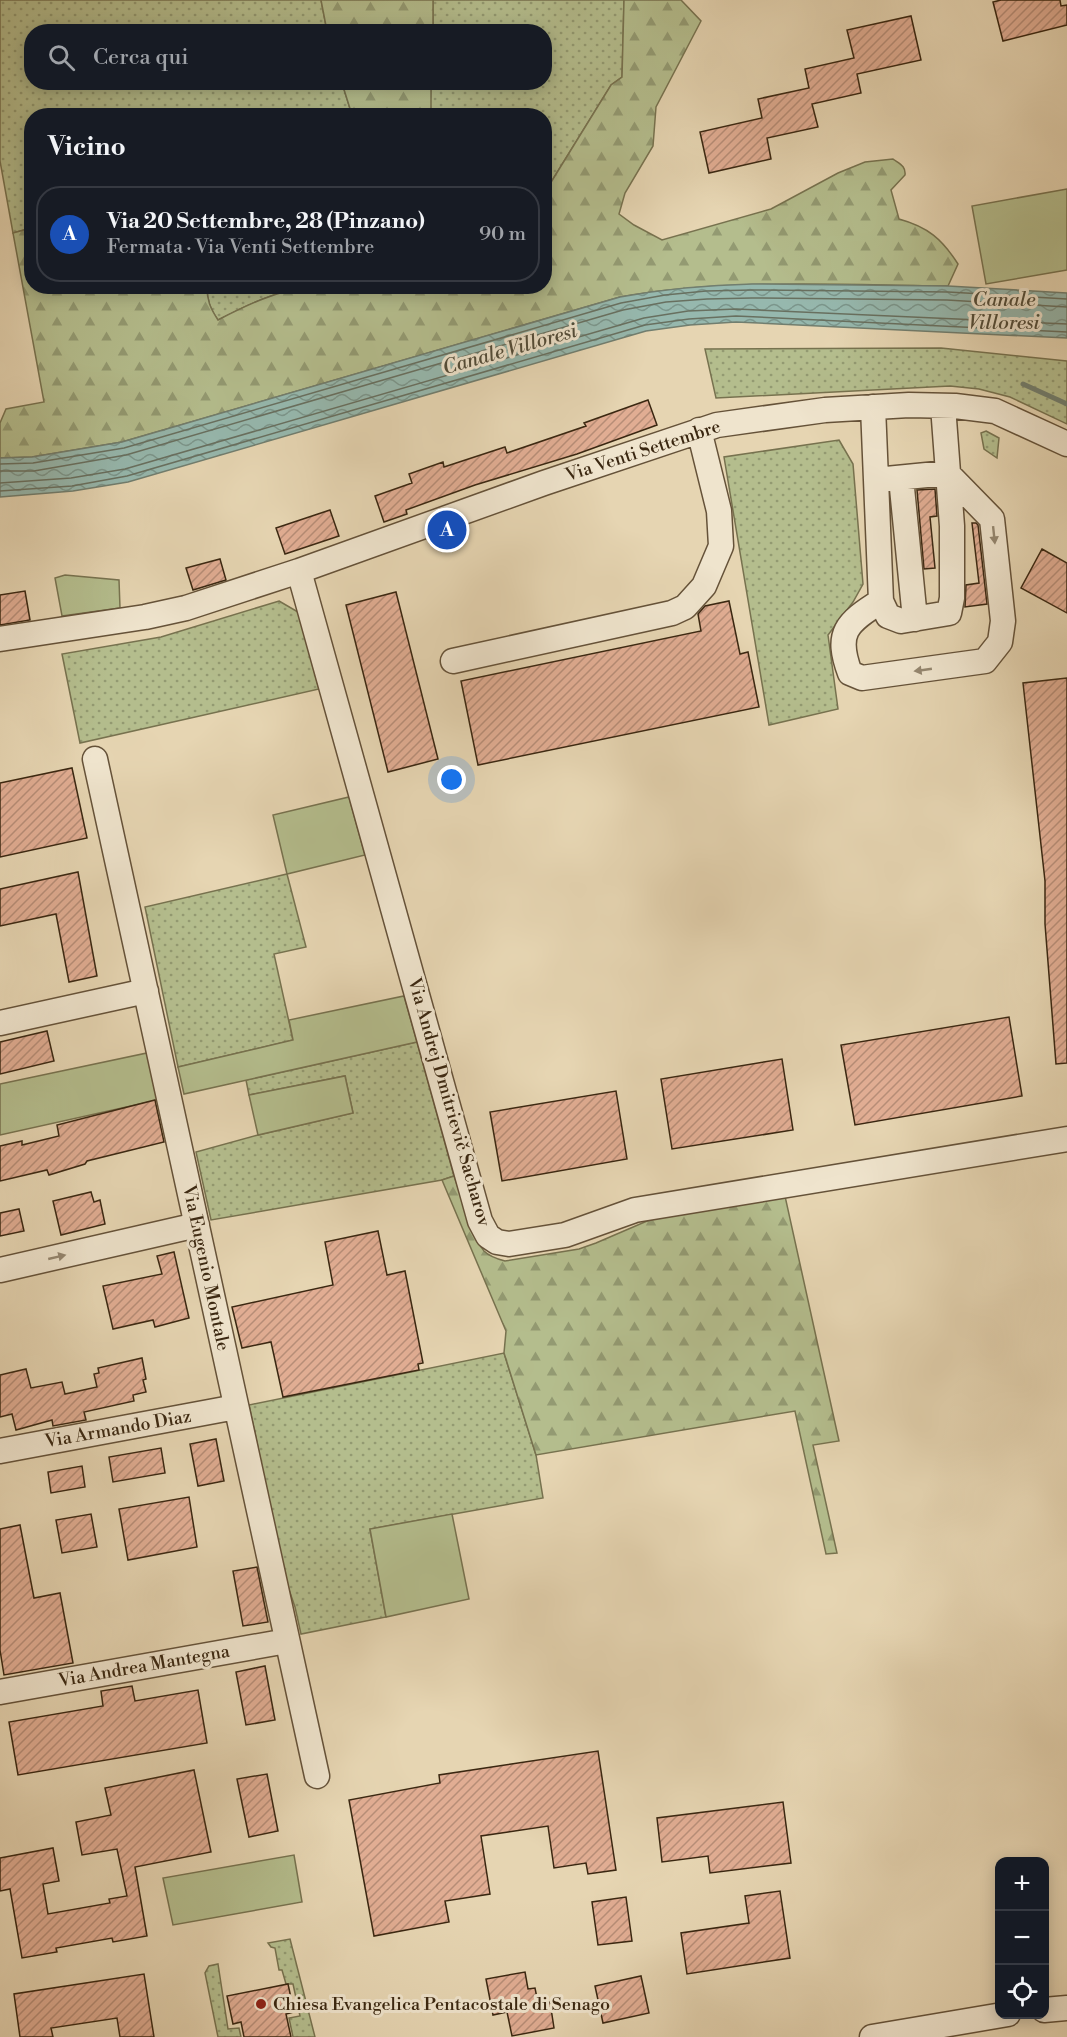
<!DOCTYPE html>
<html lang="it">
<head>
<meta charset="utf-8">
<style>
  :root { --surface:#171b24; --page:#242831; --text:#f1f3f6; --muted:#9ea1a6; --line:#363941; --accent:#c59692 }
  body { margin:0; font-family:"Libre Bodoni",serif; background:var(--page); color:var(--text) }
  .controls { position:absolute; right:18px; bottom:18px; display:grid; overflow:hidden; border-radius:12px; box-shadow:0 3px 15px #0003 }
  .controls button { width:54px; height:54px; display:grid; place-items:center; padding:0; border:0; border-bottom:2px solid var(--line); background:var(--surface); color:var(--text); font:30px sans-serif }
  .you { position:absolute; left:452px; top:780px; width:21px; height:21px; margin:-15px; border:4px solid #fff; border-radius:50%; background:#1a73e8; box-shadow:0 0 0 9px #1a73e833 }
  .badge { display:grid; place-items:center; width:39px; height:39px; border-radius:50%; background:var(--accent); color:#fff; font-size:20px; font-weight:700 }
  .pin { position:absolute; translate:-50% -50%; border:3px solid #fff; box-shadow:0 2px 6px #0006 }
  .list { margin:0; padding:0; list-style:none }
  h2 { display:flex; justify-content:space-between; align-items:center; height:78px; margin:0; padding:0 24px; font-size:26px }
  h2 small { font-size:20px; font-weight:400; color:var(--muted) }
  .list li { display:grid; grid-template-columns:39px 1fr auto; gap:18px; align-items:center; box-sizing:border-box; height:96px; margin:0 12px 12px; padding:0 12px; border:2px solid var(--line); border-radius:24px }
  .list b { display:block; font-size:22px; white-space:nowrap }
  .list p { margin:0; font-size:20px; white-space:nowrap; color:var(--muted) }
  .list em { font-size:20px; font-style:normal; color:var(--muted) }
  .icon { flex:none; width:33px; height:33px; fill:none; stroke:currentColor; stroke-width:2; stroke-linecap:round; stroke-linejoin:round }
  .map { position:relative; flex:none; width:1067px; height:2037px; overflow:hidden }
  .search { position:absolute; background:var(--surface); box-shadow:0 3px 15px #0003; left:24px; top:24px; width:528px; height:66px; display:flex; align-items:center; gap:15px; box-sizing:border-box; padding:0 21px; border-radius:24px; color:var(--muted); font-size:22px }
  .panel { position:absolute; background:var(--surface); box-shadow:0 3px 15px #0003; left:24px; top:108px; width:528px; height:186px; border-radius:24px }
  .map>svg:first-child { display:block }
</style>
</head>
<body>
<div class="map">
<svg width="1067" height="2037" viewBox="0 0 1067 2037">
  <defs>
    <pattern id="grass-dots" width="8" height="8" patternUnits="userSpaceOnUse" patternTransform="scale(1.5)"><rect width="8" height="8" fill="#b4bd8d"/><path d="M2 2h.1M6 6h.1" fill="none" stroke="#939a72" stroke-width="1.8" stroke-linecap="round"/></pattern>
    <pattern id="forest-firs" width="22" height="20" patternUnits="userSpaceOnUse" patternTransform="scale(1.5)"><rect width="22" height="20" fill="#b4bd8d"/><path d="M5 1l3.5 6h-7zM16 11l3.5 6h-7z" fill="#939a72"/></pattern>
    <pattern id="water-waves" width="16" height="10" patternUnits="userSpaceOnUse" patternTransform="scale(1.5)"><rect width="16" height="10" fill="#96b8ae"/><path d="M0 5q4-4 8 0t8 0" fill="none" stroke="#7b968c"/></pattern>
    <pattern id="building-hatch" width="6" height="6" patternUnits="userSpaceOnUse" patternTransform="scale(1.5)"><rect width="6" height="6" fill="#e1ad93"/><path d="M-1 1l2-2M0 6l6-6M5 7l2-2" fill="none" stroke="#b78d77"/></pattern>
  </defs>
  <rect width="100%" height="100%" fill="#e6d5b2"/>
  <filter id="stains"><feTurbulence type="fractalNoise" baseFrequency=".00333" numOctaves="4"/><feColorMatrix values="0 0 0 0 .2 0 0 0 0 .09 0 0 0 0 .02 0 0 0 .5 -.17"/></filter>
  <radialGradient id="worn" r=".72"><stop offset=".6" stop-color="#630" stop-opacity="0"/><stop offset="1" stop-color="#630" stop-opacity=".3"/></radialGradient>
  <path fill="url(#grass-dots)" stroke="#77724f" stroke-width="1.5" d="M0,0H321L327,31L32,32V82L342,83L352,115L32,116L31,228L13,233L0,161Z
    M433,0H624L622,77L611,85L545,192L544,116H396L430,109L431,83L544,82V32L433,31Z
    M207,287H310C278,290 247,305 218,320C210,308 207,300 207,287Z
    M941,348L1067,361V424L1010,397L979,389L950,386L716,398L705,349Z
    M986,431L999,438L997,458L984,449L981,433Z
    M839,440L853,464L863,584L853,602L828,635L838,709L769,725L724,457Z
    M279,601L298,612L319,689L80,743L62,654L161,637Z
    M287,874L306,947L274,954L293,1040L178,1067L145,907Z
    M417,1042L454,1176L442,1180L211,1220L196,1152L258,1135L353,1113L345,1076L249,1095L246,1080Z
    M504,1353L536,1455L543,1498L370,1529L386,1617L301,1634L295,1607L286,1581L249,1405Z
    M290,1939L315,2037H293L289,2018L300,2016L293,1984H286L282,1970H279L275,1948L271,1947L268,1943Z
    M218,1964L228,2029L239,2028L241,2037H218L205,1973L209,1966Z"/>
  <path fill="url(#forest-firs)" stroke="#77724f" stroke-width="1.5" d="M321,0H433V31H327Z
    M624,0H681L701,21L656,107L653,146L625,193L619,214L634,225L662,240L771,209L838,173L865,162L893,159C900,164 906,166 905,175L891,190L899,219C928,227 942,239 958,264L948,286C838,285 728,278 620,297L122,442L32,457L0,458V423L6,409L44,402L13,233L31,228L32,286L207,287C207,300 210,308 218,320C247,305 278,290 310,287L544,286L545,192L611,85L622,77Z
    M342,83H431V109L396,115H352Z
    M454,1176C461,1195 472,1237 484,1251C490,1257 497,1259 505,1261L579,1249L596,1243L654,1218L785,1196L839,1441L813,1445L837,1553L826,1554L795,1411L536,1455L504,1353L506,1331L442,1180Z"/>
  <path fill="#b4bd8d" stroke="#77724f" stroke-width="1.5" d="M1067,189V270L986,284L972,206Z
    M65,575L119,580L120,608L62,616L55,578Z
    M349,797L365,855L287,874L273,815Z
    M404,996L417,1042L184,1094L178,1067L293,1040L289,1020Z
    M147,1053L158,1100L0,1135V1084Z
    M345,1076L353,1113L258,1135L249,1095Z
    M452,1514L469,1599L386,1617L370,1529Z
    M294,1855L302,1902L173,1925L163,1878Z"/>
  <path fill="url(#water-waves)" stroke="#717e6f" stroke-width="1.5" d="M752,284L948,286L1067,293V338L736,322L690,325L646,331L128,482L73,491L0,497V458L32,457L122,442L620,297C664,289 707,285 752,284Z"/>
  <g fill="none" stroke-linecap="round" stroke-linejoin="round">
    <path stroke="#687060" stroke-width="1.5" d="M0,464L33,463L124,448L621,303L665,295L706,291L752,290L948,292L1067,299
      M0,471H34L126,455L623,310L666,302L707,299L752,298L947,300L1067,307
      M0,483L71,478L125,469L644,318L688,311L736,309L1067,324
      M0,491L72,486L127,476L645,325L689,319L736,316L1067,332"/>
    <path stroke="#717e6f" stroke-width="5" d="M1023,384L1067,404"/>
  </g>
  <path fill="url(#building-hatch)" stroke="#3a2711" stroke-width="1.5" d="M1001,0H1060L1061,6L1067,5V25L1003,41L993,2Z
    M911,16L921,60L857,74L861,93L812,104L818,127L767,138L771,159L709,173L700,132L762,118L758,99L809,88L805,69L854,58L847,30Z
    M648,400L657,425L577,454L475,485L406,510L407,514L384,522L375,496L412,483L409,474L443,462L444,467L505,447L507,453L586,426L584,423Z
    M935,489L937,516L930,517L935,568L924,569L917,490Z
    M330,510L339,536L285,554L276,528Z
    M972,523H976L978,525L987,604L965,607L966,585L979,583Z
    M1042,549L1067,563V613L1021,588Z
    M220,559L226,580L193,590L186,568Z
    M25,591L30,620L0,625V595Z
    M396,592L438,759L388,772L346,605Z
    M729,601L740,654L748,652L759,707L478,765L461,681L701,631L698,614L705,606Z
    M1067,678V1063L1056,1064L1045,924V881L1023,683Z
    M72,768L87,838L0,857V783Z
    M78,872L97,976L69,982L56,914L0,926V889Z
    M1009,1017L1022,1096L855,1125L841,1045Z
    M47,1031L54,1061L0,1074V1042Z
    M782,1059L793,1130L672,1149L661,1079Z
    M616,1091L627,1159L502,1181L490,1112Z
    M155,1100L164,1142L87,1161L85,1164L49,1175L47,1170L0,1181V1146L22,1141V1145L59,1136L57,1125Z
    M91,1192L94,1202L100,1200L105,1224L61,1235L53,1201Z
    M19,1209L24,1231L0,1236V1213Z
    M378,1231L387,1275L405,1271L423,1363L418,1364L419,1370L283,1397L271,1342L242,1348L232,1307L333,1285L325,1242Z
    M174,1252L189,1318L155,1327L153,1320L113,1329L103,1286L162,1274L157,1256Z
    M142,1358L146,1379L143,1380L146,1392L133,1395L134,1401L84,1412L86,1420L53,1426L52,1420L16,1430L12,1414L0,1417V1375L26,1369L31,1388L62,1382L65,1394L97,1387L94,1374L99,1373L98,1368Z
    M216,1439L224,1481L198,1486L190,1444Z
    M161,1448L165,1473L113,1482L109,1457Z
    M82,1466L85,1487L51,1493L48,1472Z
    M189,1497L197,1547L128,1560L119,1509Z
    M91,1514L97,1547L62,1553L56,1520Z
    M20,1525L34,1598L60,1593L73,1663L4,1675L0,1650V1529Z
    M257,1567L268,1622L243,1626L233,1571Z
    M265,1666L275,1720L246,1725L236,1672Z
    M132,1686L135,1701L198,1690L207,1743L18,1775L9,1722L103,1706L101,1691Z
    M598,1751L616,1870L588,1874L586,1863L554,1868L548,1826L481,1836L490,1894L445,1901L449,1922L374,1936L349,1800L440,1783L439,1775Z
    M194,1770L211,1852L135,1867L147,1936L113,1942L112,1938L56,1948L57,1952L22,1958L10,1889L0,1891V1858L53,1848L59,1881L43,1884L48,1914L110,1903L109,1899L127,1896L117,1849L82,1855L76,1822L111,1815L105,1788Z
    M267,1774L278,1831L249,1837L237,1779Z
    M783,1802L791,1863L710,1873L708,1856L662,1862L657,1818Z
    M780,1891L790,1958L687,1974L681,1933L749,1923L745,1896Z
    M626,1897L632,1941L598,1945L592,1902Z
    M525,1972L528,1989L535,1988L538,2003L550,2002L554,2028L512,2036L507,2012L493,2015L486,1979Z
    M144,1974L154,2037H120L117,2018L51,2028L53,2037H20L14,1994Z
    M641,1976L649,2013L603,2023L595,1986Z
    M288,1984L294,2012L286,2014L291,2037H244L241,2022L233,2024L227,1996Z"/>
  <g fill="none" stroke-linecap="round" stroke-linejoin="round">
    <g stroke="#655239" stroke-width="27">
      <path id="minor" d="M873,407L881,601L888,616L901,621L949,613L952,598V526L943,406
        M901,478L915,619
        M876,480L947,473L992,519L1003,621L1000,642L985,661L862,678L850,673C835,633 846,623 881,601
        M299,571L480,1221L488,1236L497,1242L509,1244L565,1235L635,1210L1067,1139
        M0,639L145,617L186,608L299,571L544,483L717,425L825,410L909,405L955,406L995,411L1067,444
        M453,661L672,613L685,607L704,586L721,546L719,511L699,430
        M95,759L317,1776
        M0,1023L146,991
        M0,1270L197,1225
        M0,1451L236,1407
        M0,1692L287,1641
        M1044,2010L1067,2008
        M872,2037L1008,2014"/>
    </g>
    <use href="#minor" stroke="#efe4cd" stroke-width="24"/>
  </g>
  <defs><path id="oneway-solid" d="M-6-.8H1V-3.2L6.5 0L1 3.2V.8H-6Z" transform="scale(1.5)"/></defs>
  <g fill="#94866f">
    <use href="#oneway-solid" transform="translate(994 535) rotate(84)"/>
    <use href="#oneway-solid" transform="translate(923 670) rotate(172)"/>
    <use href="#oneway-solid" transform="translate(57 1257) rotate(-13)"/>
  </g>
  <circle fill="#8f2418" stroke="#efe4cd" stroke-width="2" cx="261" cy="2004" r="6"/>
  <g text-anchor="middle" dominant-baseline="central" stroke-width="6" stroke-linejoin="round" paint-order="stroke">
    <g font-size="18" fill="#3a2711" stroke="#efe4cd">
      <text transform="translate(643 451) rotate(-18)">Via Venti Settembre</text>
      <text transform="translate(449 1102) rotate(74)">Via Andrej Dmitrievič Sacharov</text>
      <text transform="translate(206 1268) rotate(78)">Via Eugenio Montale</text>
      <text transform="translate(118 1429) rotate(-10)">Via Armando Diaz</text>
      <text transform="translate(144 1666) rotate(-10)">Via Andrea Mantegna</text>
    </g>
    <g font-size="18" fill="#3a2711" stroke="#efe4cd" text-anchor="start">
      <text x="273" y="2004">Chiesa Evangelica Pentacostale di Senago</text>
    </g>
    <g font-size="20" font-style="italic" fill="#514b38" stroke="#efe4cd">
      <text x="1004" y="300">Canale<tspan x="1004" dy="23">Villoresi</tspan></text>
      <text transform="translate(510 350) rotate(-16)">Canale Villoresi</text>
    </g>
  </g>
  <rect width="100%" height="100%" filter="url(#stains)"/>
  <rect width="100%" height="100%" fill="url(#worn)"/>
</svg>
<div class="controls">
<button>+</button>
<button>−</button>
<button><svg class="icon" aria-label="locate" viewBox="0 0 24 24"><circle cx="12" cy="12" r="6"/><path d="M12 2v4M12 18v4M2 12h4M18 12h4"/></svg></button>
</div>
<div class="you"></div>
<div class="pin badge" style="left:447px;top:530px;background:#1a4fb4">A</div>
<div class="search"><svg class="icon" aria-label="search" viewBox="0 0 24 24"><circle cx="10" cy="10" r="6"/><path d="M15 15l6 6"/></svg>Cerca qui</div>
<section class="panel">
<h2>Vicino<small></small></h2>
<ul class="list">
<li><span class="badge" style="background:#1a4fb4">A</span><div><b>Via 20 Settembre, 28 (Pinzano)</b><p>Fermata · Via Venti Settembre</p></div><em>90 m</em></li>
</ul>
</section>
</div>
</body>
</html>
